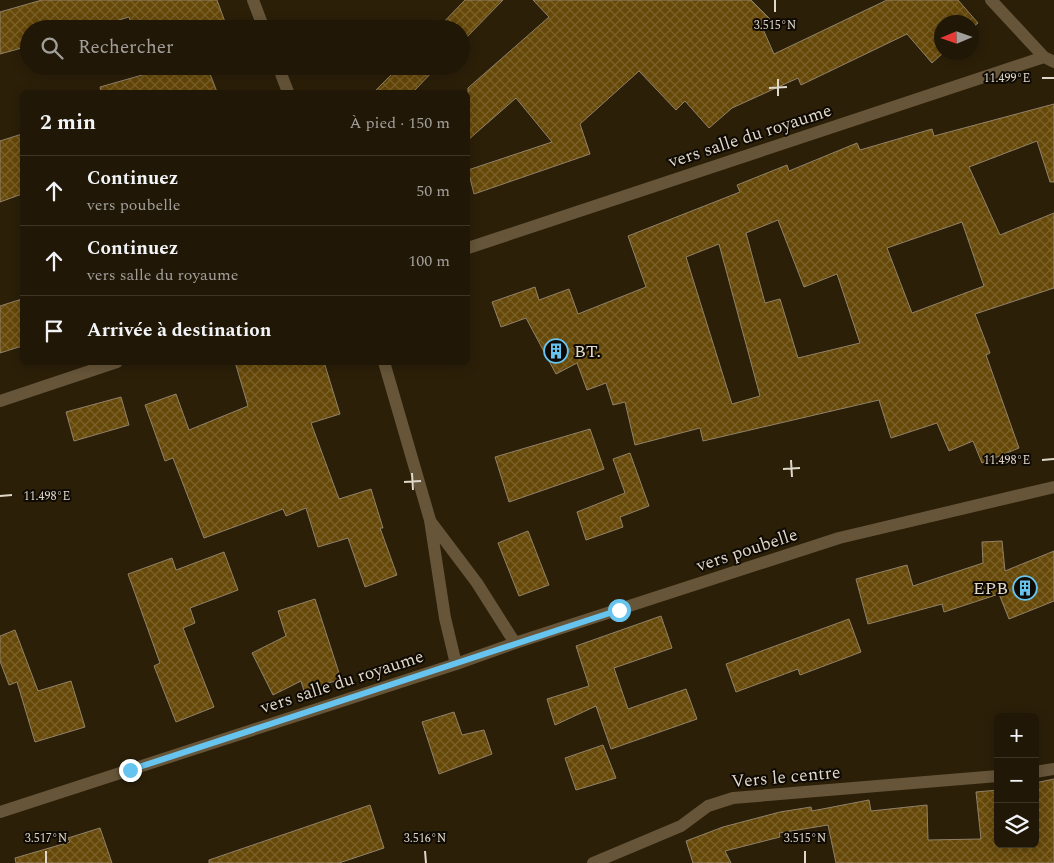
<!DOCTYPE html>
<html lang="fr">
<head>
<meta charset="utf-8">
<style>
  :root { --surface:#201706; --page:#282010; --text:#f1f3f6; --muted:#a29f9b; --line:#3d3628 }
  body { margin:0; font-family:Spectral,serif; background:var(--page); color:var(--text) }
  .controls { position:absolute; right:15px; bottom:15px; display:grid; overflow:hidden; border-radius:8px; box-shadow:0 2px 12px #0003 }
  .controls button { width:45px; height:45px; display:grid; place-items:center; padding:0; border:0; border-bottom:1px solid var(--line); background:var(--surface); color:var(--text); font:25px sans-serif }
  .compass { position:absolute; left:934px; top:15px; width:45px; height:45px; border-radius:50%; background:var(--surface); box-shadow:0 2px 12px #0003; rotate:268deg }
  .stop { position:absolute; width:15px; height:15px; margin:-11px; border:4px solid #66c4ef; border-radius:50%; background:#fff }
  .stop.end { background:#66c4ef; border-color:#fff; box-shadow:0 1px 5px #0008 }
  .list { margin:0; padding:0; list-style:none }
  h2 { display:flex; justify-content:space-between; align-items:center; height:65px; margin:0; padding:0 20px; font-size:21px }
  h2 small { font-size:16px; font-weight:400; color:var(--muted) }
  .list li { display:grid; grid-template-columns:32px 1fr auto; gap:15px; align-items:center; box-sizing:border-box; height:70px; padding:0 20px; border-top:1px solid var(--line) }
  .list b { display:block; font-size:19px; white-space:nowrap }
  .list p { margin:0; font-size:16px; white-space:nowrap; color:var(--muted) }
  .list em { font-size:16px; font-style:normal; color:var(--muted) }
  .icon { flex:none; width:28px; height:28px; fill:none; stroke:currentColor; stroke-width:2; stroke-linecap:round; stroke-linejoin:round }
  .map { position:relative; flex:none; width:1054px; height:863px; overflow:hidden }
  .search { position:absolute; background:var(--surface); box-shadow:0 2px 12px #0003; left:20px; top:20px; width:450px; height:55px; display:flex; align-items:center; gap:12px; box-sizing:border-box; padding:0 18px; border-radius:28px; color:var(--muted); font-size:19px }
  .panel { position:absolute; background:var(--surface); box-shadow:0 2px 12px #0003; left:20px; top:90px; width:450px; height:275px; border-radius:8px }
  .map>svg:first-child { display:block }
</style>
</head>
<body>
<div class="map">
<svg width="1054" height="863" viewBox="0 0 1054 863">
  <defs>
    <pattern id="building-cross-hatch" width="8" height="8" patternUnits="userSpaceOnUse" patternTransform="scale(1.25)"><rect width="8" height="8" fill="#664808"/><path d="M0 0l8 8M0 8l8-8" fill="none" stroke="#7b622b"/></pattern>
  </defs>
  <rect width="100%" height="100%" fill="#2b1f08"/>
  <path fill="url(#building-cross-hatch)" stroke="#918168" fill-rule="evenodd" d="M42,0H217L225,22L204,29H133L129,17L89,29H29V46L0,54V12Z
    M465,0H503L461,43V29H437Z
    M533,0H751L770,19L762,27L774,54L887,0H958L978,23L972,28V22H942V52H944L932,63L907,34L801,85L798,78L732,108L709,128L685,101L676,110L639,71L580,124L590,154L474,194L468,170L552,142L516,98L468,140V88L549,17Z
    M174,66H207L217,92H101L100,87Z
    M400,66H438L413,92H374Z
    M1054,104V182H1050L1037,141L969,167L1000,235L1054,213V288L975,314L990,353L986,355L1019,448L982,463L973,441L949,451L937,423L891,438L879,400L703,441L700,428L635,445L625,402L613,405L606,383L587,390L577,363L556,374L526,318L501,327L492,302L535,287L539,300L569,289L578,314L646,287L628,236L740,192L737,185L787,165L789,171L857,143L860,150L932,129L934,136ZM778,220L804,287L837,274L860,343L798,358L780,299L765,303L746,233ZM962,222L984,286L912,313L887,248ZM719,244L760,396L732,404L686,257Z
    M22,134V194L0,202V141Z
    M22,299V346L0,353V306Z
    M235,362H324L340,414L311,423L339,499L371,489L383,528H380L397,575L365,587L348,538L318,547L306,508L286,516L283,509L204,538L173,458L165,461L145,405L176,394L189,430L248,406Z
    M121,397L129,425L74,441L66,412Z
    M590,429L604,469L509,502L495,457Z
    M630,453L649,506L620,517L623,527L586,540L577,512L625,493L613,459Z
    M528,531L549,585L519,596L498,543Z
    M1002,541L1005,571L1054,551V601L1009,619L999,594L944,612L942,604L868,624L856,579L907,565L913,586L983,563L982,542Z
    M224,552L238,590L190,608L195,623L183,628L214,707L176,722L154,666L160,663L128,574L172,558L176,570Z
    M315,599L341,679L304,691L301,681L273,695L252,653L286,636L278,611Z
    M661,616L672,648L614,668L628,709L686,689L697,719L611,749L596,706L555,725L547,699L589,686L576,646Z
    M849,619L861,652L800,675L798,669L736,692L726,664Z
    M15,630L38,691L71,681L85,727L35,742L17,682L9,685L0,661V636Z
    M454,712L462,735L484,730L492,754L439,774L422,722Z
    M603,745L616,778L576,790L565,758Z
    M1054,779V863H836L828,825L779,833L780,837L725,851L731,863H693L686,841L723,827L780,812L811,807L812,811L869,800L871,811L927,805L928,840L981,839L976,792L998,790V844H1035V783Z
    M370,805L384,848L339,863H209V860Z
    M100,828L112,863H16L15,858L70,842L68,838Z"/>
  <g fill="none" stroke-linecap="round" stroke-linejoin="round">
    <path stroke="#665539" stroke-width="12" d="M253,0L264,29
      M991,0L1044,57L1054,62
      M278,66L288,92
      M468,248L1044,57
      M0,401L117,362
      M431,522L477,583L515,643
      M456,664L515,643L839,538L1054,487
      M1035,772L1054,769
      M0,812L456,664L445,618L430,520L384,362
      M593,863L681,826L708,806L733,798L998,776"/>
  </g>
  <g fill="none" stroke-linecap="round" stroke-linejoin="round">
    <path stroke="#66c4ef" stroke-width="6" d="M130,770L619,610"/>
  </g>
  <path fill="none" stroke="#dfd7c9" stroke-width="2" d="M775,0V12M1042,78H1054M778,79V96M769,88L787,87M791,460L792,477M1042,460L1054,459M783,469L800,468M412,473L413,490M404,482L421,481M0,496L12,495M46,851V863M425,851L426,863M805,851V863"/>
  <defs>
    <g id="building-ring" transform="scale(1.25)"><circle r="9.5" fill="#0f0a03" stroke="#66c4ef" stroke-width="1.5"/><path d="M-4-6H4V6H1V3H-1V6H-4ZM-2.5-4.3h1.7v1.8h-1.7ZM.8-4.3h1.7v1.8H.8ZM-2.5-1h1.7V.8h-1.7ZM.8-1h1.7V.8H.8Z" fill="#66c4ef"/></g>
  </defs>
  <g fill-rule="evenodd">
    <use href="#building-ring" x="556" y="351"/>
    <use href="#building-ring" x="1025" y="588"/>
  </g>
  <g text-anchor="middle" dominant-baseline="central" stroke-width="4" stroke-linejoin="round" paint-order="stroke">
    <g font-size="18" fill="#dfd7c9" stroke="#0f0a03">
      <text transform="translate(750 136) rotate(-18)">vers salle du royaume</text>
      <text transform="translate(747 550) rotate(-18)">vers poubelle</text>
      <text transform="translate(342 682) rotate(-18)">vers salle du royaume</text>
      <text transform="translate(786 777) rotate(-5)">Vers le centre</text>
    </g>
    <g font-size="18" fill="#dfd7c9" stroke="#0f0a03" text-anchor="start">
      <text x="574" y="351">BT.</text>
      <text x="1008" y="588" text-anchor="end">EPB</text>
    </g>
  </g>
  <g font-size="12" text-anchor="middle" fill="#dfd7c9" stroke="#0f0a03" stroke-width="4" stroke-linejoin="round" paint-order="stroke">
    <text x="775" y="29">3.515°N</text>
    <text x="1007" y="82">11.499°E</text>
    <text x="1007" y="464">11.498°E</text>
    <text x="47" y="500">11.498°E</text>
    <text x="46" y="842">3.517°N</text>
    <text x="425" y="842">3.516°N</text>
    <text x="805" y="842">3.515°N</text>
  </g>
</svg>
<div class="controls">
<button>+</button>
<button>−</button>
<button><svg class="icon" aria-label="layers" viewBox="0 0 24 24"><path d="M12 4l9 5-9 5-9-5zM3 14l9 5 9-5"/></svg></button>
</div>
<svg class="compass" viewBox="-18 -18 36 36"><path d="M0-13l5 13h-10z" fill="#e53935"/><path d="M0 13l5-13h-10z" fill="#a29f9b"/></svg>
<div class="stop" style="left:619px;top:610px"></div>
<div class="stop end" style="left:130px;top:770px"></div>
<div class="search"><svg class="icon" aria-label="search" viewBox="0 0 24 24"><circle cx="10" cy="10" r="6"/><path d="M15 15l6 6"/></svg>Rechercher</div>
<section class="panel">
<h2>2 min<small>À pied · 150 m</small></h2>
<ul class="list">
<li><svg class="icon" aria-label="ahead" viewBox="0 0 24 24"><path d="M12 20V5M6 11l6-6 6 6"/></svg><div><b>Continuez</b><p>vers poubelle</p></div><em>50 m</em></li>
<li><svg class="icon" aria-label="ahead" viewBox="0 0 24 24"><path d="M12 20V5M6 11l6-6 6 6"/></svg><div><b>Continuez</b><p>vers salle du royaume</p></div><em>100 m</em></li>
<li><svg class="icon" aria-label="arrive" viewBox="0 0 24 24"><path d="M6 21V4h12l-3 4 3 4H6"/></svg><div><b>Arrivée à destination</b></div></li>
</ul>
</section>
</div>
</body>
</html>
